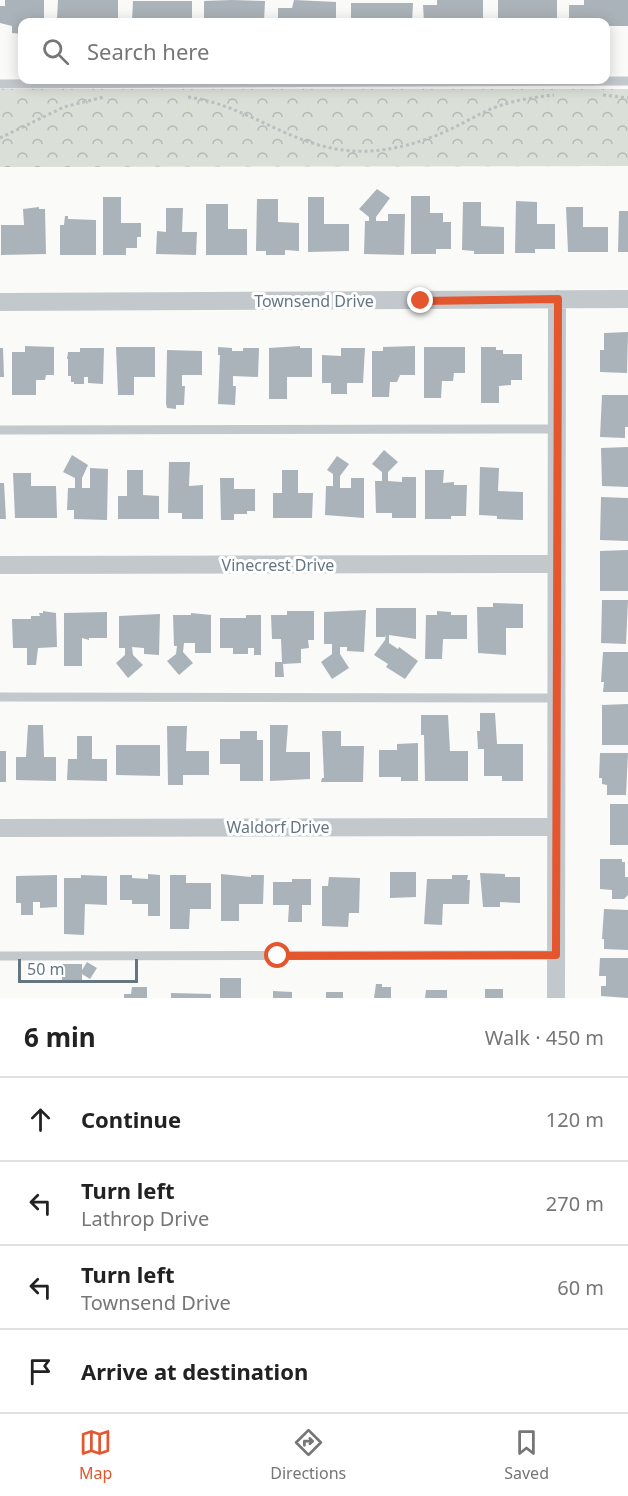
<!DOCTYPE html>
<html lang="en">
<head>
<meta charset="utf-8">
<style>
  :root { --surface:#fff; --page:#f2f2f2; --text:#222; --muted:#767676; --line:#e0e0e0; --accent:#e4572e }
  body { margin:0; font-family:"Noto Sans",sans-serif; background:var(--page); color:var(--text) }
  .scale { position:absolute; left:18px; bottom:15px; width:120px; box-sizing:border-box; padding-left:6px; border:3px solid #657683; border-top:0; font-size:16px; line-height:21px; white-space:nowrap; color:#657683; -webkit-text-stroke:4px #fff; paint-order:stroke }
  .stop { position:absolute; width:18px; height:18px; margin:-14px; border:4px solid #e4572e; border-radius:50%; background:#fff }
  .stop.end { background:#e4572e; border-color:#fff; box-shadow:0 2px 6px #0008 }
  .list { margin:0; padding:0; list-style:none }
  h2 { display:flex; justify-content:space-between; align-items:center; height:78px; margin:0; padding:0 24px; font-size:26px }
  h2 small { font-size:20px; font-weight:400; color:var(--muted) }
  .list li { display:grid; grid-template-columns:39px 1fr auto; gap:18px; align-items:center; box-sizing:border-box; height:84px; padding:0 24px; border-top:2px solid var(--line) }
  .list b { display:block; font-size:22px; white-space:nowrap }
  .list p { margin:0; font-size:20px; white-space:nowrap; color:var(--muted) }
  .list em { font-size:20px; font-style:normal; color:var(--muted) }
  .icon { flex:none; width:33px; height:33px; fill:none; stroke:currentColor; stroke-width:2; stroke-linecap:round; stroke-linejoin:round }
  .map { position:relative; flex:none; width:628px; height:998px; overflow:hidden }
  .search { position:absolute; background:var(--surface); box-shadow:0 3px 15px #0003; left:18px; right:18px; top:18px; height:66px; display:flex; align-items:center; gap:15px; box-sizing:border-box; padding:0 21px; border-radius:12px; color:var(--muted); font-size:22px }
  .sheet { height:414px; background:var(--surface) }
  nav { display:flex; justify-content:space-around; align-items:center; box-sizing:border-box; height:84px; border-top:2px solid var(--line); background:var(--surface); font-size:16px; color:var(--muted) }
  nav a { display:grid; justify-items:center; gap:3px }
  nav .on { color:var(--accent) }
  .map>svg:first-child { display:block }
</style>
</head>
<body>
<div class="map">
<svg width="628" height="998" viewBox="0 0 628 998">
  <defs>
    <pattern id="park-crowns" width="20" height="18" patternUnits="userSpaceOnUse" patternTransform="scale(1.5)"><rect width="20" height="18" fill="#dadfd7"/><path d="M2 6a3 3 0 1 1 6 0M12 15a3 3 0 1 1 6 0" fill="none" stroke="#b4b9b4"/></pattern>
  </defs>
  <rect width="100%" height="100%" fill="#fafaf8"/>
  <path fill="url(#park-crowns)" d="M0,89H628V166L0,167Z"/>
  <path fill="#aab3b9" d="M5,0H44V22H22V34L12,33V26L0,23V6H5Z
    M58,0H118V22H77V19H57Z
    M232,0L265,1L264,22H204V1Z
    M294,0L336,2V22H278V8H292Z
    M437,0H483V22H424L423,5H437Z
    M498,0H557V22H513V20H498Z
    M584,0H628V26H606V22H569V5H584Z
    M133,1H192V22L132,21Z
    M351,3H413L412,22H351Z
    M377,189L390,198L376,217V221H388V214H405L404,255L364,254L365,221H369V217L359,209Z
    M411,196H430V213H443V222H451V249H436V254H411Z
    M103,197H121V223H141V237H137V248H126V255H103Z
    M308,197H324V224H349V251L308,252Z
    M257,199H278V222L299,223V251L285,250V255H266V251H256Z
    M516,201L537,202V224H555V249H535V253H515Z
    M463,202H481V226L504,227V254H474V251L462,250Z
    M206,204H228V229H247V255H206Z
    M39,207V209H45L46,254L1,255V225H24L23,209Z
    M566,207H583V227H608V252H568Z
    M166,208H183L182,232H197L196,255L156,254L157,231L166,232Z
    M619,211H628V252H618Z
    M65,216H68V219L96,220V255H60V225H64Z
    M628,332L627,373L600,372V350H604V333Z
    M25,346L54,347V375H46L45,380H36V395H12V352H25Z
    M300,346V348H312V377H287V399H269V348Z
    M415,346V375H400L397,382H390L389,397H372V351H383V347Z
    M116,347H155V377H134V395H118Z
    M218,347L232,348V351H243V348H259L258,377L233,376V386H236L235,405L218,404L220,355H218Z
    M424,347H465V373H454L453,381H442L441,398H424Z
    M481,347H496V350H503V354H522V380H511V385L499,386V403H481Z
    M0,348H3L4,377H0Z
    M80,348H104L103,384L88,383V377H84V384H74V382H71V376H68V359H67L68,352H80Z
    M341,348H365L363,383H347V394H331V383H322V355L341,356Z
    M167,350L202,351V375H182V386H185L184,405H176V409L167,408L166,404Z
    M602,395H628V427H625V438L600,437Z
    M628,447V487L602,486L601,448Z
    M384,450L398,462L388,472V481L402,482V477H416V518H392V513H376L375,481H382V472L372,464Z
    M72,455L88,465L82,478V488H90V468L108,469L107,520L74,519V510H67L68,488H75V478L63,472Z
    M337,456L349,464L340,476V488H351V478H364V518L325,515L326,486H333V474L327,470Z
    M169,462H190L189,486L203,485V519H182V513H168Z
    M480,467L499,468L498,491L523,492V520L497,519V516L479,515Z
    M127,470H143V495L159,496V519H118V496H127Z
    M282,470H298V493H313L312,518H273V493H282Z
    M425,470H444L443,483L454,482V485H467L466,516H451V519H425Z
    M13,473H31V486H56L57,518H15Z
    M220,478H234V489H255V511H247V514H234V520H221Z
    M0,483H4L6,519H0Z
    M601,497L628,498V541L600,540Z
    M628,550V591H600V551Z
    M602,600H628L626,644L601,643Z
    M493,603L523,604V628H506V655L478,653L477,607H493Z
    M376,608H416V639L389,635V643L398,649L399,647L418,661L405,679L386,667L388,664L374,655L385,640L386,635L385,637H376Z
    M366,610L364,652L347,651V647H340V654L349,668L332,679L321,662L332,654V644H324V612Z
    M43,611L56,613L57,647L38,648L36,665H27V648H13L12,619H31V616H40L39,613H43Z
    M287,611H314V640H308L309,648L301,649V663L283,664L284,677H275V662H282L281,639H272L271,615H287Z
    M437,611L451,612V615H467V639H443L442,659H425L426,615H437Z
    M107,612V638H89V640L82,638V666H64V613Z
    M191,613L211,615V653H195V643H184L183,652L193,663L179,675L167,661L176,654L177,646H174L173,615H191Z
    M160,614L159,655L144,654V648L132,647L133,655L143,665L128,678L116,663L125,655V648H119V616Z
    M246,615H261V655H254V648H248V654H233V648H220V618H246Z
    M603,652H628V692H603L604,682H601Z
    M628,704V745H602V705Z
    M480,713H495L497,744H523V781H502V776H484V749H478L477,731H480Z
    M421,715H448L450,751H468V781H425L424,735H421Z
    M28,725H43L44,757H56V781L16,780V757H26Z
    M270,725H288L286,752H310V779L270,781Z
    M167,726H187L186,751H209V775H183V785H168Z
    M240,731H257V740H263V781H240V764H220V739H240Z
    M322,731H341V746H364L363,782H321L322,778H324Z
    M77,736H92V759H107V781L67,780L68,759H77Z
    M418,743V781H401V777H379V750H397V744Z
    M116,745H160V776L116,775Z
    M0,751H6V782H0Z
    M600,753H628L626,795H607V785L602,784V778H599Z
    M610,804H628V845H610Z
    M600,859H622V862H625V877H628V895L624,899H612V890L600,889Z
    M390,872H416V897L390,898Z
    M480,873L505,874V877H520V903L500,902V907H483Z
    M148,874L160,875V916H148V904H132V900H120V875H132V878L148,879Z
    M221,874L251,877V875H264L263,904H239V921H221Z
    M57,875V907L40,908V902H33V915H21V903H16V876Z
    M81,875L107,876V905L85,904L84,935L64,934V878H81Z
    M170,875H186V883H211V909H190L189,929H170Z
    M452,875H468L467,880H470L469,904H443L442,925L424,924L427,879H452Z
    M329,877L360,878L359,913H349L348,927L322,926V886H328Z
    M292,879H311V905H302V922H288L289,905H273V882H292Z
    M604,909L628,910V950L604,949V939H602Z
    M600,958H628V998L601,996V986H606V976H599Z
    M87,962L97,968L90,979L82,974V983H62V964H82V970Z
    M220,978H241V998H220Z
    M376,984H382V987H391V998H374Z
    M132,987H147V998H124V994H131Z
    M485,989H503V998H485Z
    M426,990H447V998H425Z
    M273,991L292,992V998H273Z
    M326,992H343V998H326Z
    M171,993L211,994V998H171Z"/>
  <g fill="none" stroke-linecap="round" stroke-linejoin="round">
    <path stroke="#bbbfc2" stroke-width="3" stroke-dasharray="3 3" stroke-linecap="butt" d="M603,95L628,98
      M188,97C248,105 290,147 353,151C386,153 421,143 451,129C466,122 480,113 496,107C515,100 535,97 554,95
      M0,138L64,107L104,97"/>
    <path stroke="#c3c8cc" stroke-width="9" d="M0,84L628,81
      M0,430L557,429
      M0,697L556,698
      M0,956L556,955"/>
    <path stroke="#c3c8cc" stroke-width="18" d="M0,302L628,299
      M0,565L556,564
      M0,828L556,827
      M556,998L557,299"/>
  </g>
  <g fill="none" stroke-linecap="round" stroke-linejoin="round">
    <path stroke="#e4572e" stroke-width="8" d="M278,956L556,955L558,299L421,301"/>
  </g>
  <g text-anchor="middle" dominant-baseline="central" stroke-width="6" stroke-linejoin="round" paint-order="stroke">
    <g font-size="16" fill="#657683" stroke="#fff">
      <text x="314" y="301">Townsend Drive</text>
      <text x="278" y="565">Vinecrest Drive</text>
      <text x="278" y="827">Waldorf Drive</text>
    </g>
  </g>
</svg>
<div class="scale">50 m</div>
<div class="stop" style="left:278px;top:956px"></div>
<div class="stop end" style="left:421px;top:301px"></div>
<div class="search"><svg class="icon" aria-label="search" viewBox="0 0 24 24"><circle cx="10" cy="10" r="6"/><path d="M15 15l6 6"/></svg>Search here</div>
</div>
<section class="sheet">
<h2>6 min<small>Walk · 450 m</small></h2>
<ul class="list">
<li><svg class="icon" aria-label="ahead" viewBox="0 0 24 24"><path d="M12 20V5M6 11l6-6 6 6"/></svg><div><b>Continue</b></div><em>120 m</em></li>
<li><svg class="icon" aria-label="left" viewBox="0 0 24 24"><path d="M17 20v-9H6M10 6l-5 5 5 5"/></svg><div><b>Turn left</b><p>Lathrop Drive</p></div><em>270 m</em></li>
<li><svg class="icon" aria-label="left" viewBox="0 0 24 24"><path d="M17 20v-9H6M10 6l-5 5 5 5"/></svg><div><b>Turn left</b><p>Townsend Drive</p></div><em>60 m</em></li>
<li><svg class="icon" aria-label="arrive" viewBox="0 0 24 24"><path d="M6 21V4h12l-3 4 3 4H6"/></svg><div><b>Arrive at destination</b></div></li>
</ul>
</section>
<nav>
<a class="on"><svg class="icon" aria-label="map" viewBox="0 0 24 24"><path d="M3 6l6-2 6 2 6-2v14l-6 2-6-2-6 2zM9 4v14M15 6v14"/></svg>Map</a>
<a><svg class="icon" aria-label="directions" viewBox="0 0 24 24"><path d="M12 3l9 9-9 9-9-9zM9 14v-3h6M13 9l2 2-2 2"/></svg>Directions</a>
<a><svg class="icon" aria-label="saved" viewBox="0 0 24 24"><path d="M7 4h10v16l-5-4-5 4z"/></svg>Saved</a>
</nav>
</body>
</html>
